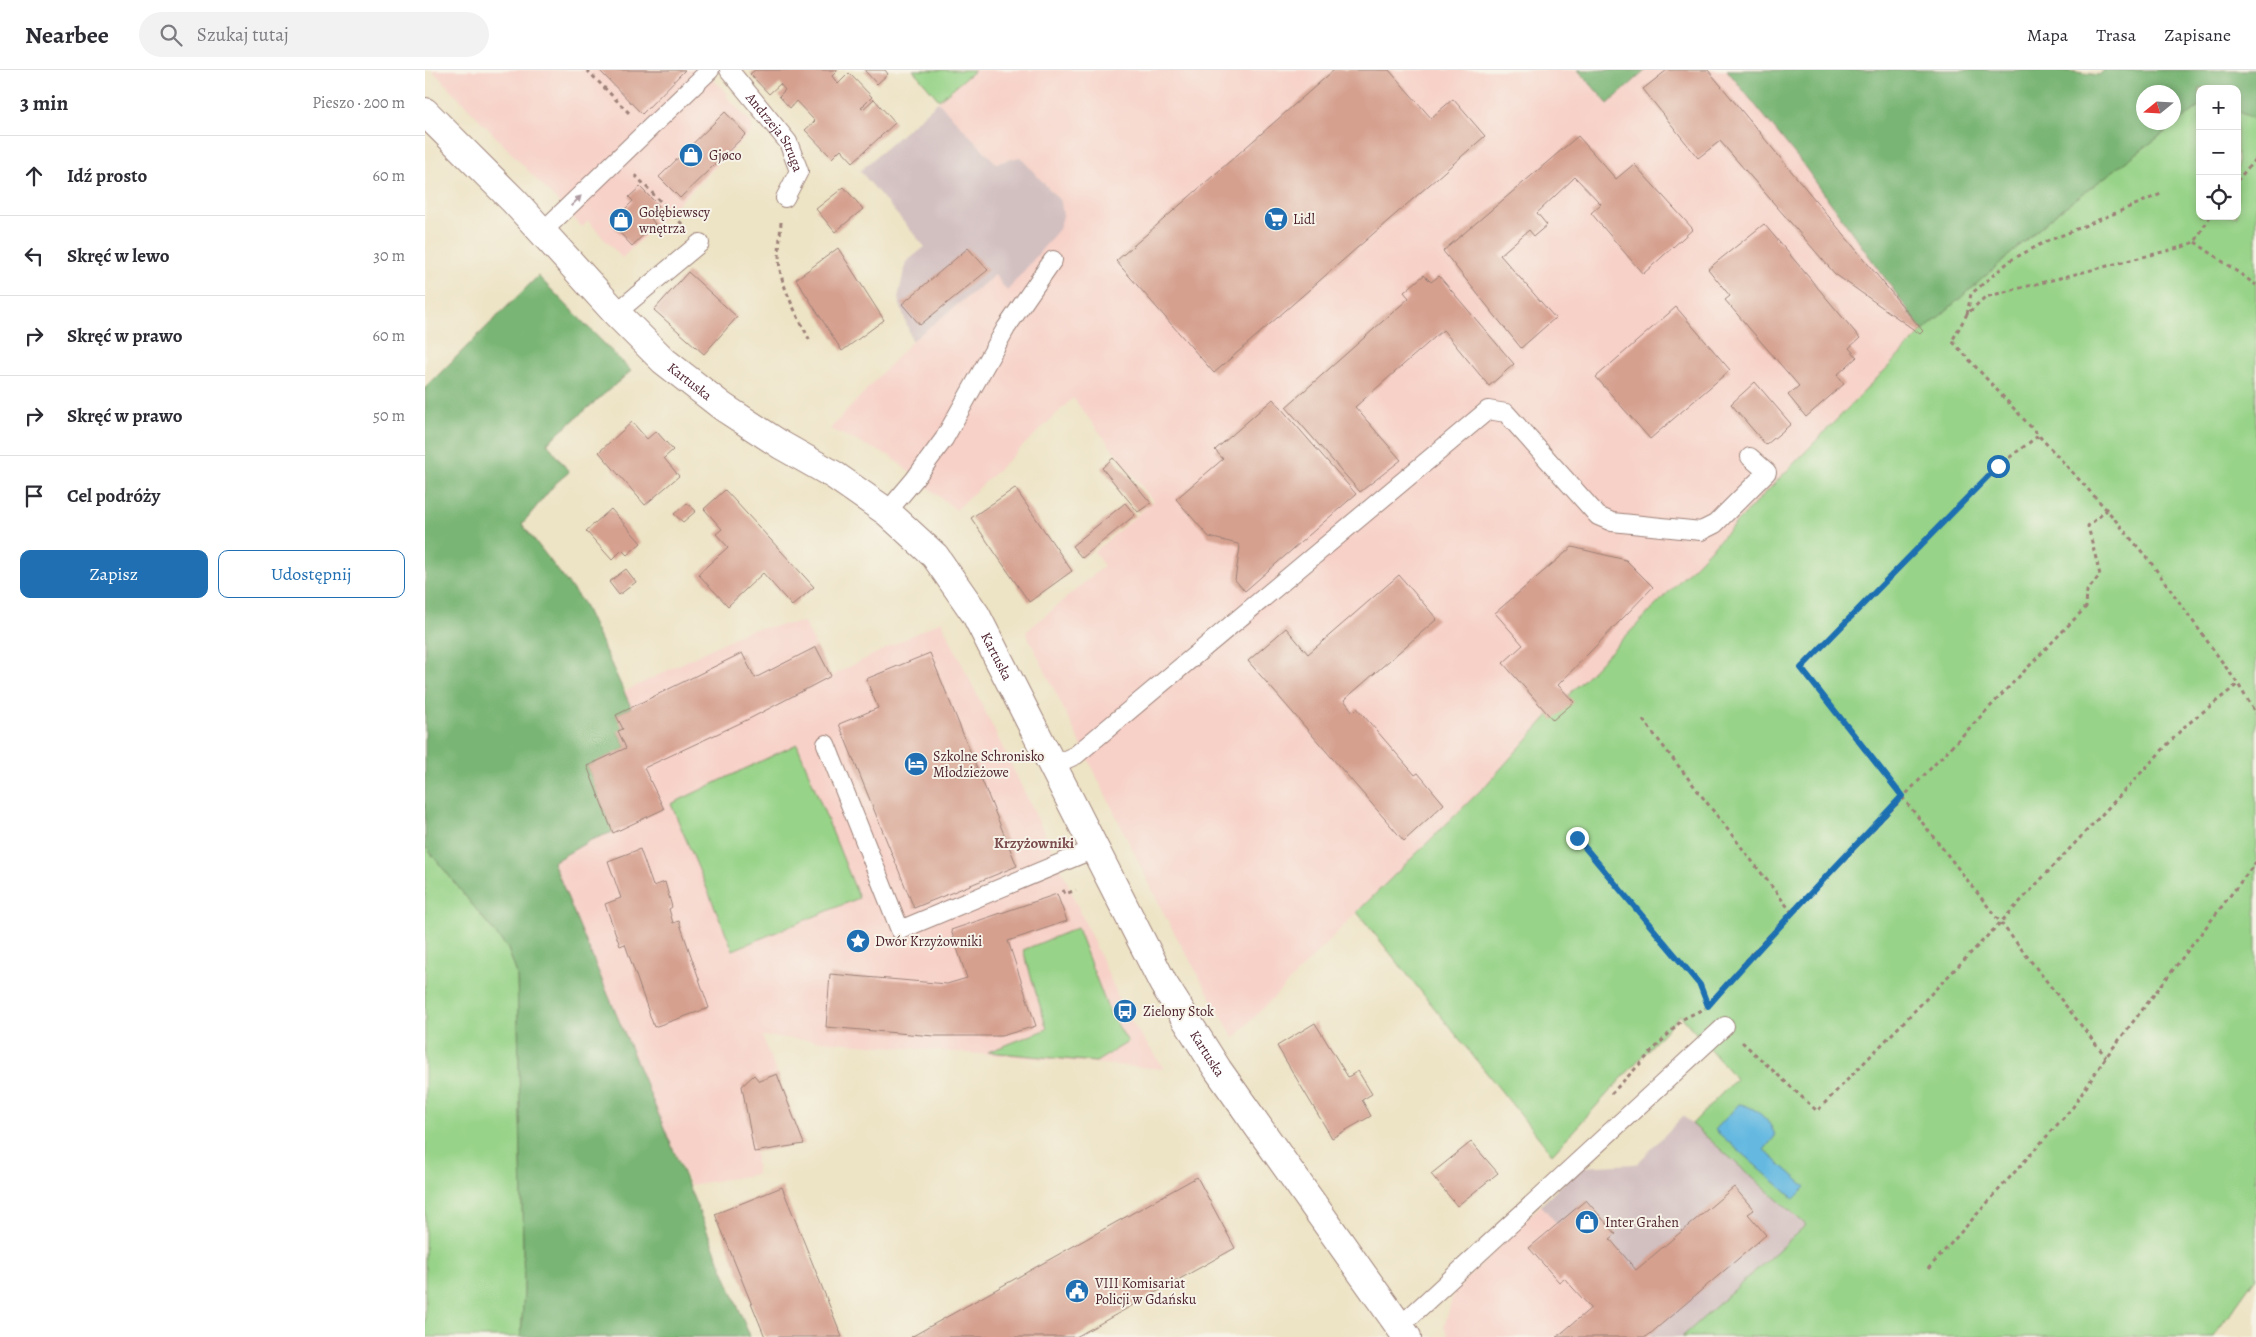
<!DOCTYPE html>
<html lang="pl">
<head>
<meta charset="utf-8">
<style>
  :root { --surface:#fff; --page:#f2f2f3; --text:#2b2b33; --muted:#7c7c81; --line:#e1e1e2; --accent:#1f6fb2 }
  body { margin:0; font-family:Alegreya,serif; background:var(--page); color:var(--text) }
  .controls { position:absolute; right:15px; top:15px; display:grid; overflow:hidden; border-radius:10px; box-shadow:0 2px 8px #0003 }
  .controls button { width:45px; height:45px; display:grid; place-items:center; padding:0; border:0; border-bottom:1px solid var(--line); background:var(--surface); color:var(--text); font:25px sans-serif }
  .compass { position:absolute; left:1711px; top:15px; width:45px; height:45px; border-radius:50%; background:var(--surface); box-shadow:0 2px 8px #0003; rotate:252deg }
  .stop { position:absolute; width:15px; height:15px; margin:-11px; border:4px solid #1f6fb2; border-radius:50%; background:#fff }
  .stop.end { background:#1f6fb2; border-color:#fff; box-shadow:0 1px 5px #0008 }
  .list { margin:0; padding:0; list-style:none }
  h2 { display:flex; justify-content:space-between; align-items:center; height:65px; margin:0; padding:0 20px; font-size:21px }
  h2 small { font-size:16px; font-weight:400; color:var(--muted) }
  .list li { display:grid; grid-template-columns:32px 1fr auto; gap:15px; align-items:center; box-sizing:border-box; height:80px; padding:0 20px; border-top:1px solid var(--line) }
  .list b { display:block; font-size:19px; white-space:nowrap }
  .list em { font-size:16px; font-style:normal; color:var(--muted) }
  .actions { display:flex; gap:10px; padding:15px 20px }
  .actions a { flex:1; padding:11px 0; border:1px solid var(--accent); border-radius:10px; text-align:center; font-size:18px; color:var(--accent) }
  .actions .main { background:var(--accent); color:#fff }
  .icon { flex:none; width:28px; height:28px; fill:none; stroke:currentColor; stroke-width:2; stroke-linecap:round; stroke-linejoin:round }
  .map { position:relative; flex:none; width:1831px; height:1267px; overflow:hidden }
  header { display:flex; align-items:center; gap:30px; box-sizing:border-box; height:70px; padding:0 25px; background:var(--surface); border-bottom:1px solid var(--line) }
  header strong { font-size:24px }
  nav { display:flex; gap:28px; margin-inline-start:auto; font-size:18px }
  .search { width:350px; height:45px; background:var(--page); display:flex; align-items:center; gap:12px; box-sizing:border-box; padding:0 18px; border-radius:28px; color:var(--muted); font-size:19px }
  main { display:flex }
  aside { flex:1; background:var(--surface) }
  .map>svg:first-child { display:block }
</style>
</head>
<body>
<header>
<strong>Nearbee</strong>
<div class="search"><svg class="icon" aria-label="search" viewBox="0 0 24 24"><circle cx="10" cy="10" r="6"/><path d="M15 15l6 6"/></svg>Szukaj tutaj</div>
<nav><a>Mapa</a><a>Trasa</a><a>Zapisane</a></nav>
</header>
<main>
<aside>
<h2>3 min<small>Pieszo · 200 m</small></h2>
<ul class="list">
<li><svg class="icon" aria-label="ahead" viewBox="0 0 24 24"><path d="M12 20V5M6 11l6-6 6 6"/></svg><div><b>Idź prosto</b></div><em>60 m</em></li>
<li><svg class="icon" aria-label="left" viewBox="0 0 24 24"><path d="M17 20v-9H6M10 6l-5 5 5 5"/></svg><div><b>Skręć w lewo</b></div><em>30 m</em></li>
<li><svg class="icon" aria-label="right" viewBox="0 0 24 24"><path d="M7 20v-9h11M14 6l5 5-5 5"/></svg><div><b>Skręć w prawo</b></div><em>60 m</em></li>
<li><svg class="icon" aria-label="right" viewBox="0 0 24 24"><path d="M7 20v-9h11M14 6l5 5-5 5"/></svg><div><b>Skręć w prawo</b></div><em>50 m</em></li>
<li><svg class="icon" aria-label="arrive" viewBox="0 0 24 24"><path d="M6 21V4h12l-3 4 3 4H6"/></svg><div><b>Cel podróży</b></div></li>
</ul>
<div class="actions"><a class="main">Zapisz</a><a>Udostępnij</a></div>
</aside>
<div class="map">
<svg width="1831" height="1267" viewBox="0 0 1831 1267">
  <rect width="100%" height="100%" fill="#f7f3e8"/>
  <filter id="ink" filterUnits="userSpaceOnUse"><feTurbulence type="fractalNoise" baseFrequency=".02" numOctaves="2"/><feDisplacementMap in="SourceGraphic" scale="10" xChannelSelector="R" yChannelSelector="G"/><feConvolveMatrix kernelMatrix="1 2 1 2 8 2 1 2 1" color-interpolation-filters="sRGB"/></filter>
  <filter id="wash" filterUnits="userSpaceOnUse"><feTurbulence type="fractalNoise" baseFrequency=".0096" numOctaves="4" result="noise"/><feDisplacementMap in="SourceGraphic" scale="20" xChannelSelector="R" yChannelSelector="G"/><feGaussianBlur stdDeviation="1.12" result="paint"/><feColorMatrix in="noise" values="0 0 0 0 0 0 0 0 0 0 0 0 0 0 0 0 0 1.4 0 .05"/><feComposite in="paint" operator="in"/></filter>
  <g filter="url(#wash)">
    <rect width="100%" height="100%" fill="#ede3c5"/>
    <path fill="#f7d1c8" d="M7,0H278L303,24L301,26L327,54L326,62L197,188L163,151L157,157Z
      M550,0H1153L1183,34L1221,0H1302L1377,93L1498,261L1124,645L1061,715L932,842L809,968L741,848L601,562L679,496L669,482L728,431L648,328L531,440L465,386L405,359L487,271L570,205L582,220L636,132L595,87L571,93L513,32Z
      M516,551L629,783L700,942L739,999L337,966L379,1074L330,1082L332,1104L265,1115L210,992L128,792L166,770L187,762L162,696L193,661L198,658L191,645L206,637L199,622L324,560L379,552L406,606Z
      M1116,1135L1133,1154L1227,1267H1024L1019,1257L1029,1222Z"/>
    <path fill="#d2bfc0" d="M513,32L571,93L595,87L636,132L638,146L634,159L582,221L570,205L487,271L473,228L481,192L500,177L435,101Z
      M1258,1046L1381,1155L1257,1267H1227L1116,1135L1156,1097L1212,1094Z"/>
    <path fill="#97d388" stroke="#70795a" d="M488,0H550L514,30Z
      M1775,36V146H1812V41L1831,50V1207L1788,1267H1257L1381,1155L1267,1054L1311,1009L1255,945L1127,1084L932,842L1061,715L1124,645L1498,261L1632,143Z
      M372,674L434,828L308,880L246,734Z
      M0,776L83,879L92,904L99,1221L96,1267H0Z
      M652,858L683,939L703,972L671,992L563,982L622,959L598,880Z"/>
    <path fill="#79b574" stroke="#626a50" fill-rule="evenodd" d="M1153,0H1221L1183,34Z
      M1302,0H1635L1674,5L1679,0H1831V50L1812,41V19H1775V36L1632,143L1498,261L1377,93ZM1748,22V52H1718V22Z
      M113,206L206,301L122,373L144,402L131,413L97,454L158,533L206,637L191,645L198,659L193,662L201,678L162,696L188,762L166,770L128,792C193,951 262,1108 325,1267H96L99,1221L92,904L83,879L0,776V318Z"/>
    <path fill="#65b9e1" stroke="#586c86" d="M1314,1034C1329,1036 1346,1050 1350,1066L1339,1080L1381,1117L1369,1129L1290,1060Z"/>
    <g id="blocks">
      <path fill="#d6a08f" d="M174,0H260L217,44Z
        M330,0H413L407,6L413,14L424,3L447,27L436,38L438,39L449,29L470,53L428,92L416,79L407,88L380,60L390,51L371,31L365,38L354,26L360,20L355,14L344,24L325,4Z
        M439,0H460L463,4L452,14Z
        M909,0H964L1006,48L1028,29L1060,66L789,303L691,191Z
        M1242,0H1283L1498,261L1495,264L1410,204L1295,71L1273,88L1218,19Z
        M300,42L321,64L255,128L234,107Z
        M1153,66L1191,109L1209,94L1268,159L1218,204L1166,143L1176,134L1150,107L1112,143L1122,155L1109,166L1104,160L1075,185L1130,248L1096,278L1018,181Z
        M215,117L237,139L226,149L230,154L207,176L186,153L208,131L204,127Z
        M419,117L438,139L410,162L391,139Z
        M1339,154L1435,268L1424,278L1432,287L1412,305L1419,314L1381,347L1363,325L1374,316L1300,230L1305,226L1283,199Z
        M413,178L459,250L417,281L371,209Z
        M543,178L563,200L495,255L477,234Z
        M263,202L312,247L279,284L229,240Z
        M999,205L1006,212L1014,206L1089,294L1064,316L1018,260L930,337L976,390L935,422L861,337L984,228L979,222Z
        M1251,237L1305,300L1225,369L1171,307Z
        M1330,312L1366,354L1341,375L1306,334Z
        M848,329L931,424L820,521L810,510L815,477L813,474L784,467L751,429L798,389L790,380Z
        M207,352L222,369L231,361L248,380L239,388L254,406L220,435L174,382Z
        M688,388L726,433L713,442L677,398Z
        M590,418L647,501L604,532L546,448Z
        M300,420L389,517L367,536L338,503L303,536L273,504L303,477L291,464L297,459L279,439Z
        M262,433L271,441L258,452L249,444Z
        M700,433L710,445L657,488L647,476Z
        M186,439L216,473L202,485L197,480L187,490L161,461Z
        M1147,477L1201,490L1228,517L1133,615L1149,632L1128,650L1078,593L1098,575L1070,543Z
        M201,499L211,512L194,525L184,512Z
        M974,505L1012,549L919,630L928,642L932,638L990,705L993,703L1019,734L979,771L823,591L861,558L883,584Z
        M391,577L406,606L326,648L219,698L239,739L188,763L162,696L201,678L193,661L198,659L191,645L317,583L330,608Z
        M505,583L592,796L489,838L414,654L453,638L441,609Z
        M215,779L228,816L240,812L247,837L244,839L248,853L254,851L284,938L229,957L200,874L195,876L180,834L196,828L183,791Z
        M632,824L642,851L583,871L611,956L576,966H509L401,957L405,904L522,914L542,908L526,860Z
        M890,953L923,1007L933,1001L947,1024L937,1030L946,1046L907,1068L852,976Z
        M352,1004L379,1074L329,1082L317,1016L329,1005L334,1011Z
        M1046,1072L1073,1103L1032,1136L1006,1104Z
        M772,1107L810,1178L651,1267H486Z
        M357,1117L417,1267H340L290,1144Z
        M1309,1117L1329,1140L1323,1144L1341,1165L1225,1264L1221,1267H1132L1166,1238L1139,1208L1134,1212L1104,1178L1161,1130L1191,1164L1185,1169L1211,1200Z"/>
    </g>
  </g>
  <g filter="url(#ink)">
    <use href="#blocks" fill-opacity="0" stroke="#9c8178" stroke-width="1"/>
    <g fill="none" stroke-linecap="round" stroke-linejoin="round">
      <g stroke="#9c8178" stroke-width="20">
        <g id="lane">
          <path id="s1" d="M304,0L363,72L374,101L360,128"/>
          <path d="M118,161L285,0"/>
          <path d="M191,243L275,173"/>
          <path d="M462,442L489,410L519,369L581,258L628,190"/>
          <path d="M401,674L475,860L669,779"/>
          <path d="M629,695L651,685L1063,340L1081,343L1173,446L1187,452L1276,461L1290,454L1342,402L1325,387"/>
          <path d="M975,1256L1300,956"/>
        </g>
      </g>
      <g stroke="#9c8178" stroke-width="30">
        <g id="secondary">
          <path id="s2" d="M0,42L90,132L191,243L239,291L298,337L356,375L409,405L462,442L510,486L551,545L738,913L793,1000L982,1267"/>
        </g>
      </g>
      <path stroke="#9c8178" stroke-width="3" stroke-dasharray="4 4" stroke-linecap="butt" d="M162,0L205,44
        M210,105L258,155
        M1812,111L1831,88
        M1785,146L1770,172L1757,177L1560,227L1542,244L1527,271L1682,440L1727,494L1813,614L1831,644
        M356,152C355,168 353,185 355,200C360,225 375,250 386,273
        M1770,172L1831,215
        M1542,244L1546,224L1586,190L1616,174L1736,124
        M1613,366L1573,396L1376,598L1681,987
        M1218,650L1368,844
        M1152,768L1275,915L1283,937
        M638,820L640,824L651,820
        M1285,934L1329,882L1661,537L1662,521L1675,505L1663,456L1682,440
        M1317,972L1392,1041L1575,853L1759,657L1813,614
        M1186,1024L1258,949L1280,938
        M1503,1199L1648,1037L1681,987L1831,792"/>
      <use href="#lane" stroke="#fff" stroke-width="18"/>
      <use href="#secondary" stroke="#fff" stroke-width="28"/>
    </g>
    <defs><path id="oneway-solid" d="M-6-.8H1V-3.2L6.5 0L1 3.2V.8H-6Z" transform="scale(1.25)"/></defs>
    <use fill="#ae9aa0" href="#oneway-solid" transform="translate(151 131) rotate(-45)"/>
  </g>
  <g fill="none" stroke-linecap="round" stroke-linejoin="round" filter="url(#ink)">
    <path stroke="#1f6fb2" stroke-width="6" d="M1152,768L1275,915L1283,936C1345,864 1412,796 1477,726L1376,598L1573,396"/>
  </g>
  <defs>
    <g id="shop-disc" transform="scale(1.25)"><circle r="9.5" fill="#1f6fb2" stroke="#f7f3e8"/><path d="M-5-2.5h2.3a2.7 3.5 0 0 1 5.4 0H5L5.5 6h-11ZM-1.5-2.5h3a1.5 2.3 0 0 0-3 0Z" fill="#fff"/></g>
    <g id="supermarket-disc" transform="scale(1.25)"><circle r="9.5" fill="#1f6fb2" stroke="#f7f3e8"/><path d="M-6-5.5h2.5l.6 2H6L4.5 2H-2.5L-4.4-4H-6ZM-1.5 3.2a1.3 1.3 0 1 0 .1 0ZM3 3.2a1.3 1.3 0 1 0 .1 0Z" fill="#fff"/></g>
    <g id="hotel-disc" transform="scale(1.25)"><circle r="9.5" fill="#1f6fb2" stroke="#f7f3e8"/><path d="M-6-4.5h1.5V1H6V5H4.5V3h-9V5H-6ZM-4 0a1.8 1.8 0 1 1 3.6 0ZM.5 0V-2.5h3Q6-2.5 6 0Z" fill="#fff"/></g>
    <g id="sight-disc" transform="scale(1.25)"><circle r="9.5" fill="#1f6fb2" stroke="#f7f3e8"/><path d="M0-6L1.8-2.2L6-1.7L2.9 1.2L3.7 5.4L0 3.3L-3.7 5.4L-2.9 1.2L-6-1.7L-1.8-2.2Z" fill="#fff"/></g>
    <g id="bus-disc" transform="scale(1.25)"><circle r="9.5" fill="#1f6fb2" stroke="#f7f3e8"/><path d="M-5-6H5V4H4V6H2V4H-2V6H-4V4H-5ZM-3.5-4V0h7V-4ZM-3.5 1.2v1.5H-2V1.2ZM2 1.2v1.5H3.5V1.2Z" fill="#fff"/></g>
    <g id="civic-disc" transform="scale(1.25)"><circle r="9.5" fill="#1f6fb2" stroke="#f7f3e8"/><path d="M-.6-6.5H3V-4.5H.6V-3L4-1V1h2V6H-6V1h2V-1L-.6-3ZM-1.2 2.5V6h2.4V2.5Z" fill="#fff"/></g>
  </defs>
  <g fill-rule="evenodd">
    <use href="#shop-disc" x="266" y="85"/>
    <use href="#supermarket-disc" x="851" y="149"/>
    <use href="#shop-disc" x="196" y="150"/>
    <use href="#hotel-disc" x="491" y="694"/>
    <use href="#sight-disc" x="433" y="871"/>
    <use href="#bus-disc" x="700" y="941"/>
    <use href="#shop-disc" x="1162" y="1152"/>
    <use href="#civic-disc" x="652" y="1221"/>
  </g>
  <g text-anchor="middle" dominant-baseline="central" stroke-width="4" stroke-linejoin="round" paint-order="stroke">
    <g font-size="14" fill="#4a1f2b" stroke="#f7f3e8">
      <text stroke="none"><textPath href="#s1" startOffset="78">Andrzeja Struga</textPath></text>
      <text stroke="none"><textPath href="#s2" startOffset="378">Kartuska</textPath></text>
      <text stroke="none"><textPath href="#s2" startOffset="798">Kartuska</textPath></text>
      <text stroke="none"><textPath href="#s2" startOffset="1248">Kartuska</textPath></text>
    </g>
    <g font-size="14" fill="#4a1f2b" stroke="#f7f3e8" text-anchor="start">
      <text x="284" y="85">Gjøco</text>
      <text x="214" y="142">Gołębiewscy<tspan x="214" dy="16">wnętrza</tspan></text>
      <text x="868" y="149">Lidl</text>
      <text x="508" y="686">Szkolne Schronisko<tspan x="508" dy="16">Młodzieżowe</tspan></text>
      <text x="450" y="871">Dwór Krzyżowniki</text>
      <text x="718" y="941">Zielony Stok</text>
      <text x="1180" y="1152">Inter Grahen</text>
      <text x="670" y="1213">VIII Komisariat<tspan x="670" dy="16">Policji w Gdańsku</tspan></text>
    </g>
    <g font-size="15" font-weight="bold" fill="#7b4c4e" stroke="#f7f3e8">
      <text x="609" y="773">Krzyżowniki</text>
    </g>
  </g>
</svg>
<div class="controls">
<button>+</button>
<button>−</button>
<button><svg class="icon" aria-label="locate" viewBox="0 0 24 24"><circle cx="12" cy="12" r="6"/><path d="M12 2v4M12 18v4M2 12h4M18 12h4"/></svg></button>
</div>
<svg class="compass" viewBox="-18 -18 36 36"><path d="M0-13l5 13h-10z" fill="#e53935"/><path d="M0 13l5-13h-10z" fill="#7c7c81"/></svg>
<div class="stop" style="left:1573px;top:396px"></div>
<div class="stop end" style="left:1152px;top:768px"></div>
</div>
</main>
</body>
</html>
